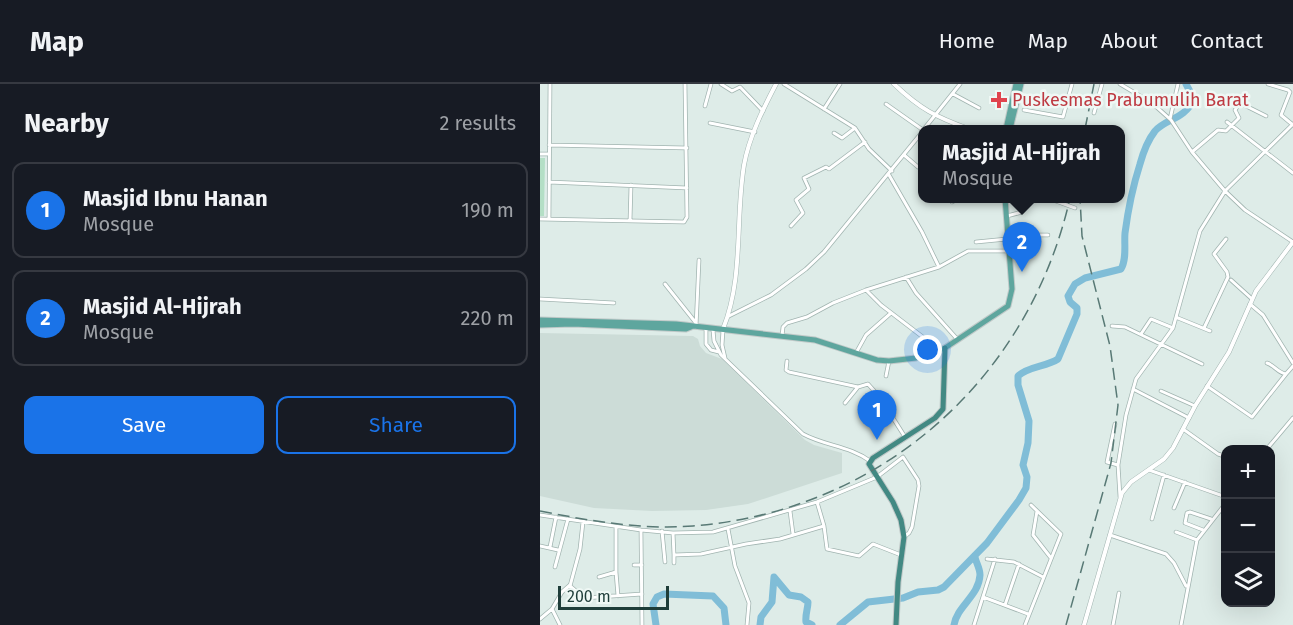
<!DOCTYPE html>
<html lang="en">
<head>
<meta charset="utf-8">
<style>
  :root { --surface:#171b24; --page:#20242c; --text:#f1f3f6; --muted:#9ea1a6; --line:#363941; --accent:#1a73e8 }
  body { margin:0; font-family:"Fira Sans",sans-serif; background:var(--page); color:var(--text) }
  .controls { position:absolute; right:18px; bottom:18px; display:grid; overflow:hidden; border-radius:12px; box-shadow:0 6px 24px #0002 }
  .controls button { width:54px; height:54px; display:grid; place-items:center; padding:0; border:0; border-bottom:2px solid var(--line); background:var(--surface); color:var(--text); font:30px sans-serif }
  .scale { position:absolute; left:18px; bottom:15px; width:111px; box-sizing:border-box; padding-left:6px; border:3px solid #1e3d39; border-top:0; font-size:16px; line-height:21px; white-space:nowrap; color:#1e3d39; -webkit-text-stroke:4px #eff8f5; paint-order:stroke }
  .you { position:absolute; left:388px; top:266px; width:21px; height:21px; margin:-15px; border:4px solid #fff; border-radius:50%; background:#1a73e8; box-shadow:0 0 0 9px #1a73e833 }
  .badge { display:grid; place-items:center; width:39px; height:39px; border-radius:50%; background:var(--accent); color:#fff; font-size:20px; font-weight:700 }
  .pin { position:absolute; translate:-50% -50px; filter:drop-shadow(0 2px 3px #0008) }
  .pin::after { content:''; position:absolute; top:32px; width:21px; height:18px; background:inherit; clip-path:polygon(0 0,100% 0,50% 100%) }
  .popup { position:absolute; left:378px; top:41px; width:207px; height:78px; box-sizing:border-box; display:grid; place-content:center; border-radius:12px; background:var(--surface); filter:drop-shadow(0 2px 4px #0005); font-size:20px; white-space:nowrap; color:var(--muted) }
  .popup b { font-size:22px; color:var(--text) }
  .popup::after { content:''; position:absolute; left:50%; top:100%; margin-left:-12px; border:12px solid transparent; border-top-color:var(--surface) }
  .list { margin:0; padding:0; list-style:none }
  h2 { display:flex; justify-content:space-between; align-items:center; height:78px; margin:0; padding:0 24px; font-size:26px }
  h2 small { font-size:20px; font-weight:400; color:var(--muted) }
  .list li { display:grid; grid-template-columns:39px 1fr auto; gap:18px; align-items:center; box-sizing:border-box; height:96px; margin:0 12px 12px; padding:0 12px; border:2px solid var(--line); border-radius:12px }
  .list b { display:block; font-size:22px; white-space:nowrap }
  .list p { margin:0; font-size:20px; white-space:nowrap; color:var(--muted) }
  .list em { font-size:20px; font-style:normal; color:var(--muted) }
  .actions { display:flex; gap:12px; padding:18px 24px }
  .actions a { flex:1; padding:14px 0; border:2px solid var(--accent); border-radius:12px; text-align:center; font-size:21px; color:var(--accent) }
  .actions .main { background:var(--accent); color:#fff }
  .icon { flex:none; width:33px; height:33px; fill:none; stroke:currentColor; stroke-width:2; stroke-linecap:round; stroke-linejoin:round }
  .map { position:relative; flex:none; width:753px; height:541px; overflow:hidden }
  header { display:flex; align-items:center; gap:36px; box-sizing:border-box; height:84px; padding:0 30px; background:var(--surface); border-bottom:2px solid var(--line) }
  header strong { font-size:28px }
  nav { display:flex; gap:33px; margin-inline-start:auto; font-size:21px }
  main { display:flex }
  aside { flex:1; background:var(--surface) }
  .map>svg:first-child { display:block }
</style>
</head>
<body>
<header>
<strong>Map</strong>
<nav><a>Home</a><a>Map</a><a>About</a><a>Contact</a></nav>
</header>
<main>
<aside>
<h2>Nearby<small>2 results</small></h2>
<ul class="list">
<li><span class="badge">1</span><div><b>Masjid Ibnu Hanan</b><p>Mosque</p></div><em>190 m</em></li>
<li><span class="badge">2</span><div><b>Masjid Al-Hijrah</b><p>Mosque</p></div><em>220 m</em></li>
</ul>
<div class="actions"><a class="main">Save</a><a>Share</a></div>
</aside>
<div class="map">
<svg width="753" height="541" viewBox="0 0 753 541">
  <rect width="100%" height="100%" fill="#deece8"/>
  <path fill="#ccdcd7" d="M0,249L153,252L158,255L160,262L166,269L182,275L265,356L274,361L302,369V389L208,420L166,426L112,427L54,424L0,412Z"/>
  <path fill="#b4dfc6" d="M0,74H5L4,132H0Z"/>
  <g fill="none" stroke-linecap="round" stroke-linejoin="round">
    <path stroke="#80bdd7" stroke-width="7" d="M116,541L113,520L117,513L124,510L173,512L184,524L186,541
      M220,541L221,533L232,518L234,493L249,511L261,513L268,518C268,525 265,530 266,538L272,541
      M300,541L328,518L363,514L378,508L398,506L404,503L447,459L479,416L486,404L487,393L483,381L488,359L489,337L478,301V292C489,282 506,283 518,275L537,230V224L530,218L528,212L535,200L545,194L581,185C587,175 584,160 585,149C588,126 593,102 600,80C603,69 608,56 615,47C627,34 644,36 654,15L646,0
      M414,541C417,522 439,512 440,491C440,484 436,479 435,473"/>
    <g stroke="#a1b4b0" stroke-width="4.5">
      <path id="minor" d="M181,0L192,7L200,3L223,27
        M244,0L315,44L329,65L352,87
        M580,0L612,19L631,36L652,68L685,107L705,126L753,158
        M728,0L748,6L750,8L741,31L753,41
        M413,10L439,24
        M346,20L383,46
        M165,22L171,0
        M284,25L300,0
        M484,26L523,33L532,0
        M554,29L562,0
        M630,35L638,0
        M687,38L753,89
        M170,39L215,48
        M384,45L420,0
        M294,49L302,54L315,44
        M9,61L147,64
        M652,68L678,46L686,47L699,34L695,26L700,19L726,32
        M0,70H9
        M364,71L378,83
        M349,91L382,148L399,183
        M9,98L147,104
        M412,118L420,114
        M467,132L482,128L492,117L513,116L535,124
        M0,135L144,138L147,133L145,0
        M9,135L10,0
        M90,137L91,101
        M251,142L263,129L256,116L269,105L264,94L286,83L289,85L325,58
        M469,151L486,149L494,151H508
        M436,158L467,155
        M366,193L376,209L418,256
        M691,196L712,215
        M125,200L156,239
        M326,206L341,221L388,257L392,268
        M0,215L74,219
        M710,220L723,231L753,279
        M189,232L231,211L266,185L284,168L383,47
        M638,234L670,247
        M572,242L585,243L662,280
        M156,243L159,176
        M664,244L688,193L687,188L674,170L686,155
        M166,245V260L171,266L179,268
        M173,246L174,257L181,271L263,350C285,362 310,362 330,377
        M183,246L182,261L185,274
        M601,250L611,235L633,244
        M242,252L243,243L247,239L267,233L293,219L326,206L399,183L428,167H469
        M316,269L326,251L351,229
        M247,277L246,286L249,288L318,303L328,300L354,329L353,334L365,353
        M727,279C734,281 738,289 746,290L753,282
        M346,292L349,277
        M667,302L712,333L746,290
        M593,305L649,334
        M621,307L655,322
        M305,319L318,303
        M575,340L567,378L578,381
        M643,345L678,370L684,372
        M726,366L753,334
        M609,386L686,413
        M580,413L578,381L586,331L596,295L633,244L660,147L685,107L753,40
        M277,418L284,442L287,465L319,472L333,460L361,471
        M634,424L645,398
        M250,427L253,450
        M497,427L493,451L511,474
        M0,431L101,446L133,449L173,448L277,418L337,393L363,373L378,396L379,402L372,443L369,449L364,453
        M612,435L624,391
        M43,438L40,465L30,502L44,514L102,510
        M76,443V488L78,512
        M188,445L195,482L209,519L207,541
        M663,446L645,439L647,429L650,428L671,435
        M101,447L102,541
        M122,447L125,478
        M636,448L657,456
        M133,449L134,471L161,470L206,460L240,455L284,442
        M570,451L626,470L634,479L646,502
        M0,462L18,466
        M10,463L16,433
        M134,471V479
        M447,475L474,478L503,493
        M94,481H102
        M15,483L28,435
        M59,493L76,488
        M443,513L488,530
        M465,521L479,480
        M12,525L20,541
        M0,535L12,525L22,508L30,501
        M434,541L455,475
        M485,541L521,450L491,421
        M573,541L579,509
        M641,541L657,456L686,419"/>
    </g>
    <g stroke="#a1b4b0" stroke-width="5">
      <path id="tertiary" d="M354,0C380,25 396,33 429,45
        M183,245C204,193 195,136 204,81C209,53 223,25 236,0
        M544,541L582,409L591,398L624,375L633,364L655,322L689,268L716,207L753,158"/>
    </g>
    <g stroke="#c0c9c8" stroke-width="7">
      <path id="primary" d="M466,45L476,0
        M470,45L481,0
        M0,236L136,240L275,256L337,276L349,277L376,274L405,264L468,222L472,205L465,114
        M0,241L33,240L146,245L151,243"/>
    </g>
    <g stroke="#c0c9c8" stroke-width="7">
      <path id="trunk" d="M356,541L358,498L364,453L361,436L353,418L329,380L333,374L395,334L403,325L405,264"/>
    </g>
    <use href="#minor" stroke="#fff" stroke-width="3"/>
    <use href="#tertiary" stroke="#fff" stroke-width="4"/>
    <use href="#primary" stroke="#5ea69e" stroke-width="5"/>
    <use href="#trunk" stroke="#428983" stroke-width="5"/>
    <path stroke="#587975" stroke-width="1.5" stroke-dasharray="12 6" stroke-linecap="butt" d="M545,45L554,0
      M0,427C51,437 101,446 153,442C340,427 489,296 530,114
      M526,541L571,379L578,321L570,262L542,152L540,114"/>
  </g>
  <path fill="#e0444e" stroke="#eff8f5" stroke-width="2" d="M456 7h6v6h6v6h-6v6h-6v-6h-6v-6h6z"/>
  <g text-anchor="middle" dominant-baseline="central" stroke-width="5" stroke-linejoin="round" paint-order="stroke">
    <g font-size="18" fill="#be3a42" stroke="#eff8f5" text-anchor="start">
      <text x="472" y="16">Puskesmas Prabumulih Barat</text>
    </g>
  </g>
</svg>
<div class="controls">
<button>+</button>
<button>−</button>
<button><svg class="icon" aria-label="layers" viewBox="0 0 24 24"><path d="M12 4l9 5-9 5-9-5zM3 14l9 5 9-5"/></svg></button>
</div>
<div class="scale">200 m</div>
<div class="you"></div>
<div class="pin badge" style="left:337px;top:356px">1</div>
<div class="pin badge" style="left:482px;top:188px">2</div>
<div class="popup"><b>Masjid Al-Hijrah</b>Mosque</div>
</div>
</main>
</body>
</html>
